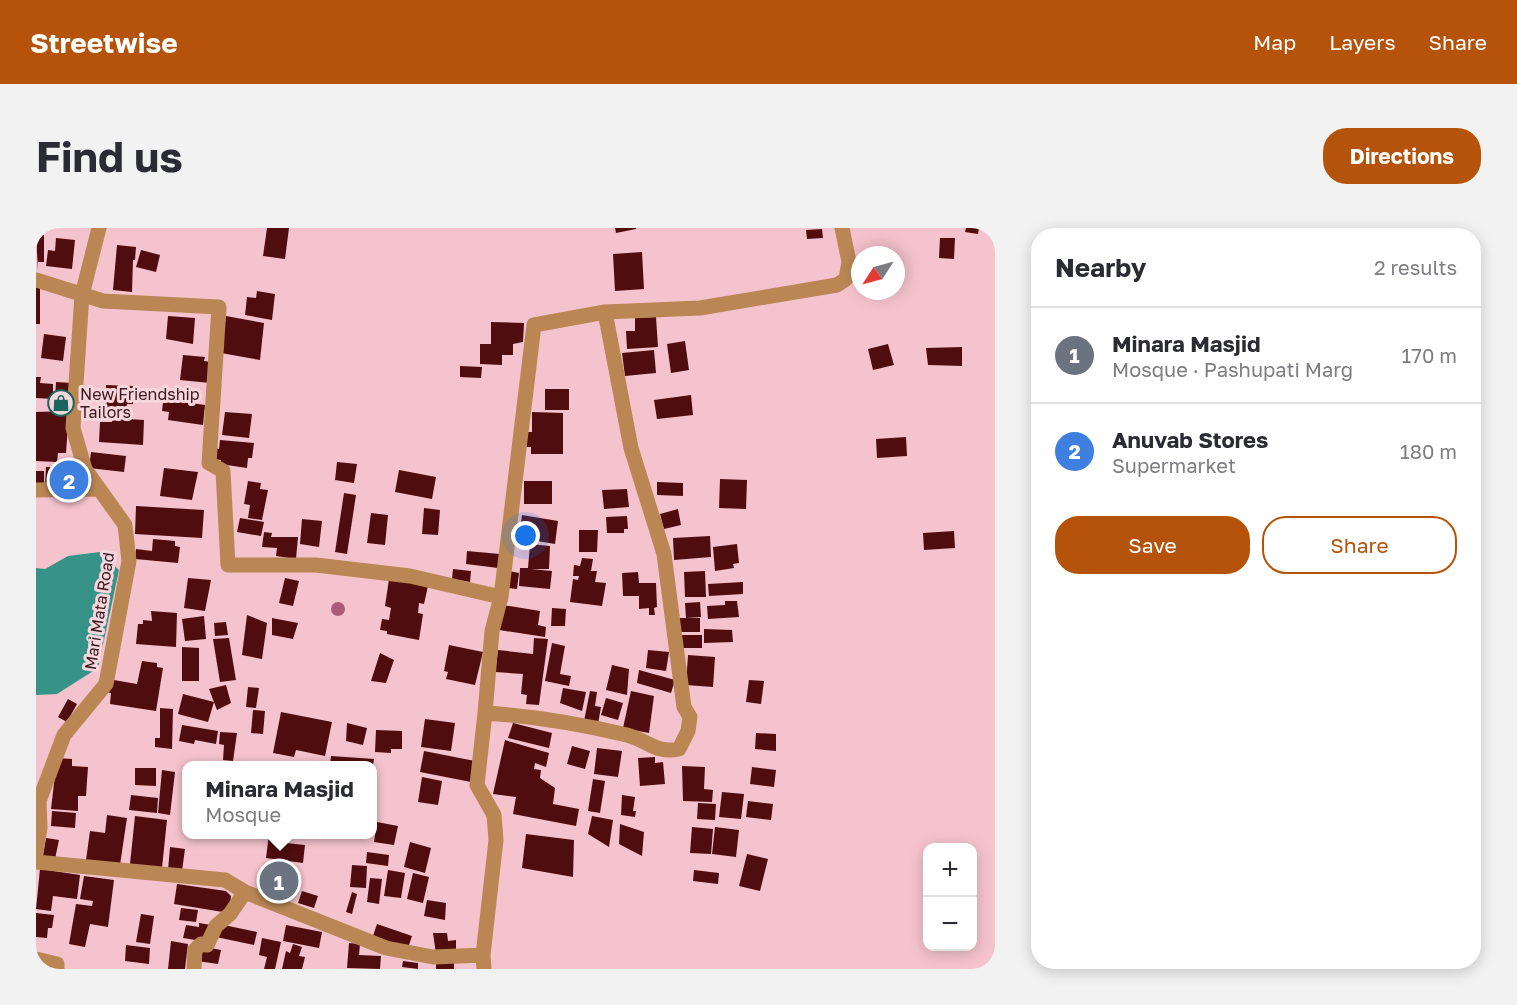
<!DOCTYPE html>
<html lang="en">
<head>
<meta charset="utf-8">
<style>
  :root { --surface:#fff; --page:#f2f2f3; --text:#2b2b33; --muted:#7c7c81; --line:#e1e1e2; --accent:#b45309 }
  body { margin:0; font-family:"Golos Text",sans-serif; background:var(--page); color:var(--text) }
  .controls { position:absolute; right:18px; bottom:18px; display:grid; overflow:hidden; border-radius:12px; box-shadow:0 3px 15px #0003 }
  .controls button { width:54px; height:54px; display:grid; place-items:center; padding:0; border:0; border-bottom:2px solid var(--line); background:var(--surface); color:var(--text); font:30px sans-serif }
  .compass { position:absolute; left:815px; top:18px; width:54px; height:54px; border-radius:50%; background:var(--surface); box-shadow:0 3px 15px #0003; rotate:234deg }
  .you { position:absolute; left:490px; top:308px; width:21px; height:21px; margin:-15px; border:4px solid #fff; border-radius:50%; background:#1a73e8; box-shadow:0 0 0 9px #1a73e833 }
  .badge { display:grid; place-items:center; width:39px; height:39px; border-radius:50%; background:var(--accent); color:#fff; font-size:20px; font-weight:700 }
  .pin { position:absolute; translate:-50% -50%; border:3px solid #fff; box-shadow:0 2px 6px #0006 }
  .popup { position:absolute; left:146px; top:533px; width:195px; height:78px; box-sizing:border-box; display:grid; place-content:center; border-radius:12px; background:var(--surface); filter:drop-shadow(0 2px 4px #0005); font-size:20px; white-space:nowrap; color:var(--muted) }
  .popup b { font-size:22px; color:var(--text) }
  .popup::after { content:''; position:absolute; left:50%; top:100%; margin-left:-12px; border:12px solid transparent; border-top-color:var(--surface) }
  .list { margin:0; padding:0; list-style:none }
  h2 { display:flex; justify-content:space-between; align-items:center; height:78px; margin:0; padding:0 24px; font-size:26px }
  h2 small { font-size:20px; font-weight:400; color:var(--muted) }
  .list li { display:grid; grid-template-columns:39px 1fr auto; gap:18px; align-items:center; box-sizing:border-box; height:96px; padding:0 24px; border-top:2px solid var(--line) }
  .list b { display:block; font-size:22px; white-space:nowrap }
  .list p { margin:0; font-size:20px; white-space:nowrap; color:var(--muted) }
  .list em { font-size:20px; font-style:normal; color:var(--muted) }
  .actions { display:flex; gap:12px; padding:18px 24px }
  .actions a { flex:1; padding:14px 0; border:2px solid var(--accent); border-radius:24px; text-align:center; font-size:21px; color:var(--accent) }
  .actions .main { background:var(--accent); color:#fff }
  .map { position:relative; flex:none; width:959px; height:741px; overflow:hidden; border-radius:24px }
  header { display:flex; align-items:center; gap:36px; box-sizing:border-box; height:84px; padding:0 30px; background:var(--accent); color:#fff }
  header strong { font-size:28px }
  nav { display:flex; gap:33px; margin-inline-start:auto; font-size:21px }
  .intro { display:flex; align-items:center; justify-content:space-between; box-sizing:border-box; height:144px; padding:0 36px }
  h1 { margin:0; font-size:42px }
  .button { padding:15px 27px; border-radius:24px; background:var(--accent); color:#fff; font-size:21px; font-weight:700 }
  main { display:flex; gap:36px; padding:0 36px }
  aside { flex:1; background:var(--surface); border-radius:24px; box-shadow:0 3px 15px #0003 }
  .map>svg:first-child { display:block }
</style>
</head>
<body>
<header>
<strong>Streetwise</strong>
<nav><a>Map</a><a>Layers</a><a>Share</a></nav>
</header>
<div class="intro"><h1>Find us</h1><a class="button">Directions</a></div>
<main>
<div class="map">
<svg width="959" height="741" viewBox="0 0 959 741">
  <rect width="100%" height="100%" fill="#f5c3cd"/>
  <path fill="#379288" d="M64,324L83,342L62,440L21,466L0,467V340L9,341L32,328Z"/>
  <path fill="#4f0d0f" d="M231,0H253L249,31L227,28Z
    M579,0H600V1L580,5Z
    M930,0H943L942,6L929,4Z
    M786,1L787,10L771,11L770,2Z
    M0,7H8V34H2V42Z
    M20,10L39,12L36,41L10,38L12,22L19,23Z
    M904,10H919L918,31L903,30Z
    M81,17L100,19L99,32H97L96,64L77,62Z
    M105,22L124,27L120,44L100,39Z
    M606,24L608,61L579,63L577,26Z
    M0,57H4V96H0Z
    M221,63L239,66L236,92L209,87L211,69L220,70Z
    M132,88L159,90L157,116L130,111Z
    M190,88L228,95L224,132L185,125Z
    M620,89L622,119L591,121L590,103H599V90Z
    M455,94L488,95L487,114L477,116V127H466V137L444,136V116H455Z
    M8,106L30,109L27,133L5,130Z
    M649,113L653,142L635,145L631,116Z
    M852,116L858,137L837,142L832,121Z
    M926,119V138L892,137L890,120Z
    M618,122L620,145L589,148L586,125Z
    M147,127L169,129L168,133L176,134L174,155L144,152Z
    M424,138L446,139L445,150L424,149Z
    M0,149H5L4,155L17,156V171L0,170Z
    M20,154L36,155L35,175L19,174Z
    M70,157L97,158V176H91L90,184L69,183Z
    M509,161H533V182H509Z
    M128,166L155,169L154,175L169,177L167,197L132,192L133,184L126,183Z
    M655,167L657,187L621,191L618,172Z
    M33,183L30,225H22L21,234L0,233V184Z
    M189,184L216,186L213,210L186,207Z
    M496,184L527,185V226H495V219H491V204H496Z
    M76,190L108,192L107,217L63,214L64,194H76Z
    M870,209L871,228L841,230L840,211Z
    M184,212L218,215L216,230H212L211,240L184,236L185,232L177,231L178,220L183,221Z
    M55,224L90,228L88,244L53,240Z
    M301,234L321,236L318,255L299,252Z
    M10,239L31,240V246H41L40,258L9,259Z
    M128,240L162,244L156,272L124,268Z
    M363,242L400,249L396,271L359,264Z
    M0,243H8V259H0Z
    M684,251L711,252L710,281L683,280Z
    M212,253L225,255L224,261L232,262L226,292L212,290L214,277L208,276Z
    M488,253H516V276H488Z
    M621,254L647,255V268L621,267Z
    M591,261L593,279L568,281L566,262Z
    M308,265L320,267L311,326L299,324Z
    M100,278L168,282L166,310L99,306Z
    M388,280L404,282L402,307L386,306Z
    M642,281L645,297L628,301L624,286Z
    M335,285L352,287L349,317L331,315Z
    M486,287L522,293L519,316L483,310Z
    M591,288L592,301H588V305H571L570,289Z
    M204,290L228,294L225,308L201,304Z
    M266,291L286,293L283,319L264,316Z
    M543,302H562L561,324H543Z
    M918,303L919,320L888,322L887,305Z
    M228,304L236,305L235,309H262L260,331L240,328L241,320L226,319Z
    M674,308L675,329L638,332L637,310Z
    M117,311L139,313V318L144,319L142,335L99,331L100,321L116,323Z
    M494,316L514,318L513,341H495L516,343L514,361L483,358L484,340H492Z
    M701,316L703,335L697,336L698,340L679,343L677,319Z
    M431,323L464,326L462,340L430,336Z
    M546,330L557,331L555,343H561L559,354L570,355L566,378L534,374L537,351L542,352L543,348H537L538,337L544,338Z
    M417,341L435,343L434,354L416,351Z
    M473,343L483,345L481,361L471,360Z
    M669,343L670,369H649L648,344Z
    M602,344L603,355H620L621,379L618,380L619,387H613V380L603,381V368H587L586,345Z
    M152,350L175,352L169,383L148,380Z
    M249,350L263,353L257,378L243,375Z
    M353,351L392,358L388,376L383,375L382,385L387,386L383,412L351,406V403L344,402L346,391L353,392L355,380L349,378Z
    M707,354V366L673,368L672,356Z
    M689,373H701L703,389L672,391L671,378L689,377Z
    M664,374L665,389L650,390L649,375Z
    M467,377L504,383L502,397L510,399L509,409L463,402Z
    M516,380L530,381L529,398H515Z
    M115,383L141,385L140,419L100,416L102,396H107V392L116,393Z
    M211,387L231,395L226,431L206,427Z
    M168,388L170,411L149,413L146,391Z
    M236,390L262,395L257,411L236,407Z
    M641,390H664V404H642Z
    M190,394L192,407L179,408L178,395Z
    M668,401L696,402L697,414L668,415Z
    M643,407H666V420H643Z
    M193,410L200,452L184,454L177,411Z
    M498,410L512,411L503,477L490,476L491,467L485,466L487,446L459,444L462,422L497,426Z
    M516,415L529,418L524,446L535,448L533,458L509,453Z
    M413,417L447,424L439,457L410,451L412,444L408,443Z
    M146,419L163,420V453H146Z
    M612,422L633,424L630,443L610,440Z
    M344,425L358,432L350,455L335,453Z
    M652,427L679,429L677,459L650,457Z
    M106,433L121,435V439L127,440L120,483L74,476L75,465L70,464L72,451L101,456Z
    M576,437L593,441L591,467L570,462Z
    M603,442L639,452L635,465L601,455Z
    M713,452L728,453L725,476L710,474Z
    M190,457L195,475L181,482L173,461Z
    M212,459L223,460L220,480L210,479Z
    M527,460L550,464L546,483L524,475Z
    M554,463L561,464L559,478L565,479L562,496L548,493Z
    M595,463L618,468L613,505L587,500Z
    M147,466L178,474L172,494L142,486Z
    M570,470L587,475L582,492L565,487Z
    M32,471L41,476L31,494L22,489Z
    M124,480L137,481L136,521L119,519V510H124Z
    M217,482L229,483L227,506L215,505Z
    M245,484L296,494L289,528L260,522L258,529L237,525Z
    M389,491L419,495L415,523L385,519Z
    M311,495L331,500L327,517L310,513Z
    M477,495L516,505L513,520L472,510Z
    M146,497L182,503L180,516L159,512L158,516L143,513Z
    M340,502L366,503V521H355V525L339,524Z
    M184,504L201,505L197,533L187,532L188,517L183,516Z
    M720,505L740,506V523L719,521Z
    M469,512L513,525L510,539L499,535L498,541L505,542L504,550L519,560L517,576L543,581L540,598L477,586L480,569L457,566Z
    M536,518L554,523L549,541L531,536Z
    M561,520L586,523L582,549L558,546Z
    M388,523L439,533L435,554L384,544Z
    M295,528L338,531L337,537H294Z
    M619,529V535L627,534L629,556L604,558L602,530Z
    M21,530L36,531V538L52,539L50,568H42V583L15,581Z
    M646,538L669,539L668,561L677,562L676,574L647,573Z
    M716,539L740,542L738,559L714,556Z
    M99,540H120V558L99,557Z
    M126,542L139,544L134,587L122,585Z
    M386,549L406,553L402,577L382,574Z
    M557,551L569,553L564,585L552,583Z
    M686,564L708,566L705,591L683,589Z
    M95,567L122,570L121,585L93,582Z
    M586,567L599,569L597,583H600L599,589L585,587Z
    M712,573L737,576L735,592L710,589Z
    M662,575L680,576L679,592L661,591Z
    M16,583L40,585L39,600L15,598Z
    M71,587L91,590L84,637L50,632L54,603L69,605Z
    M99,588L131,592L126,640L94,636Z
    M556,588L577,592L573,619L552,606Z
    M341,594L362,598L358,617L338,614Z
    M584,596L608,604L606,628L583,616Z
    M656,599L677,601L675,626L654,625Z
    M679,599L703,602L700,629L676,626Z
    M233,606L251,607L250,615L269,617L267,635L230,630Z
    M490,606L538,612L537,649L486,640Z
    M10,610L23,612L19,631L7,628Z
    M374,614L395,620L389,645L368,639Z
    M134,619L149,621L146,643L132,642Z
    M331,624L353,627L352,638L330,635Z
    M711,626L732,631L724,663L703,658Z
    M316,637L331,638L330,660L314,659Z
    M4,641L44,647L41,671L17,668L15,683L0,681Z
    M352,642L369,645L365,670L348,668Z
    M658,642L683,645L682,656L657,653Z
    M235,644L257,648L254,666L232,662Z
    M377,645L393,649L387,675L371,671Z
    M48,648L78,652L72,699L54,696L49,719L33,716L40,676L56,678L57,673L44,671Z
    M334,650L346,651L343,676L331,674Z
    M141,656L190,663L195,668L193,685L138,676Z
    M266,663L282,668L278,680L262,675Z
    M316,664L321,666L316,686L310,684Z
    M391,672L410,675L409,692L388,688Z
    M145,680L162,682L160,694L143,692Z
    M0,685L18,687L16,700H12L11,710L0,709Z
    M105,686L118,688L114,716L100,714Z
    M163,695L175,697L172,714L147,710L150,697L163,699Z
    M183,696L221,704L218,717L180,709Z
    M341,696L376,708L372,720L337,708Z
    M250,697L286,704L283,720L247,713Z
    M397,705H411L412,713L420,712V725L400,726Z
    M226,710L245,714L239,741H228L231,729L223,727Z
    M135,713L152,716L149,741H132Z
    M313,715L324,716L323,727L345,728L344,741L311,740Z
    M257,716L266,719L263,728L269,729L266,741H246L250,723L254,725Z
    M90,717L114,720L113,736L89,733Z
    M164,718L185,722L182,736L161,733Z
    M367,733L382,735V741L366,739Z
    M400,735H418V741H400Z"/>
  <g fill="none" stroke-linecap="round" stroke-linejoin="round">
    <path stroke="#ba8754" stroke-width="15" d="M0,52L67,73L183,79L173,235L187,243L192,337H280L374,348L465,369
      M569,84L664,80L801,57L810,51L813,34L806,0
      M0,262L62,261
      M0,624L4,600L3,573L28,507L70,456L93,333L89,297L49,241L37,200L46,67L63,0
      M0,634L189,652L209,664L350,720L397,729L447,727L448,741
      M447,727L460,612L458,587L441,557L449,485C498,488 544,496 591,507C613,513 620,526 643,521L652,503L654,489L648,479L628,326L595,220L569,84L498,97L465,369L456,403L449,485
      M0,731L21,736V741
      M158,741L159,722L165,716L171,717L180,698L194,686L209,664"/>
  </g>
  <circle fill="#ad5a78" cx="302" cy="381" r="7"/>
  <defs>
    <g id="shop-ring" transform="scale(1.35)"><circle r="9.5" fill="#f7d6dc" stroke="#1a655d" stroke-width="1.5"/><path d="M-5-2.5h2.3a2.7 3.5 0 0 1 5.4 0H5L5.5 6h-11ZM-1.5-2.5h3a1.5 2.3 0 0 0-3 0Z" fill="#1a655d"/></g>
  </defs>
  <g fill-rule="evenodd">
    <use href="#shop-ring" x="25" y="175"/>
  </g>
  <g text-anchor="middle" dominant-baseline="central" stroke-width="6" stroke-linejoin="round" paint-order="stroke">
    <g font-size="16" fill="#381a21" stroke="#f7d6dc" text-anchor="start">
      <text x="44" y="166">New Friendship<tspan x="44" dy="18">Tailors</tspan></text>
    </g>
    <g font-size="16" fill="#381a21" stroke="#f7d6dc">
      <text transform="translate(63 383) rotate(-81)">Mari Mata Road</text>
    </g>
  </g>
</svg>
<div class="controls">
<button>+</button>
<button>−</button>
</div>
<svg class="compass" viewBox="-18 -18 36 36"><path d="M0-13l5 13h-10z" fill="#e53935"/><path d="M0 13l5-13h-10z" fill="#7c7c81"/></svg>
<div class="you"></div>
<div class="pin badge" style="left:243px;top:653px;background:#6b7280">1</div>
<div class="popup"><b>Minara Masjid</b>Mosque</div>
<div class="pin badge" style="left:33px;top:252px;background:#3f7fe0">2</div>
</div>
<aside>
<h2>Nearby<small>2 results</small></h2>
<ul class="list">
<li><span class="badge" style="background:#6b7280">1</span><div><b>Minara Masjid</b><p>Mosque · Pashupati Marg</p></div><em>170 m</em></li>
<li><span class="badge" style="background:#3f7fe0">2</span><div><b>Anuvab Stores</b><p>Supermarket</p></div><em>180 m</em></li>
</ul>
<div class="actions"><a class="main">Save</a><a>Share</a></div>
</aside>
</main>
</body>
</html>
